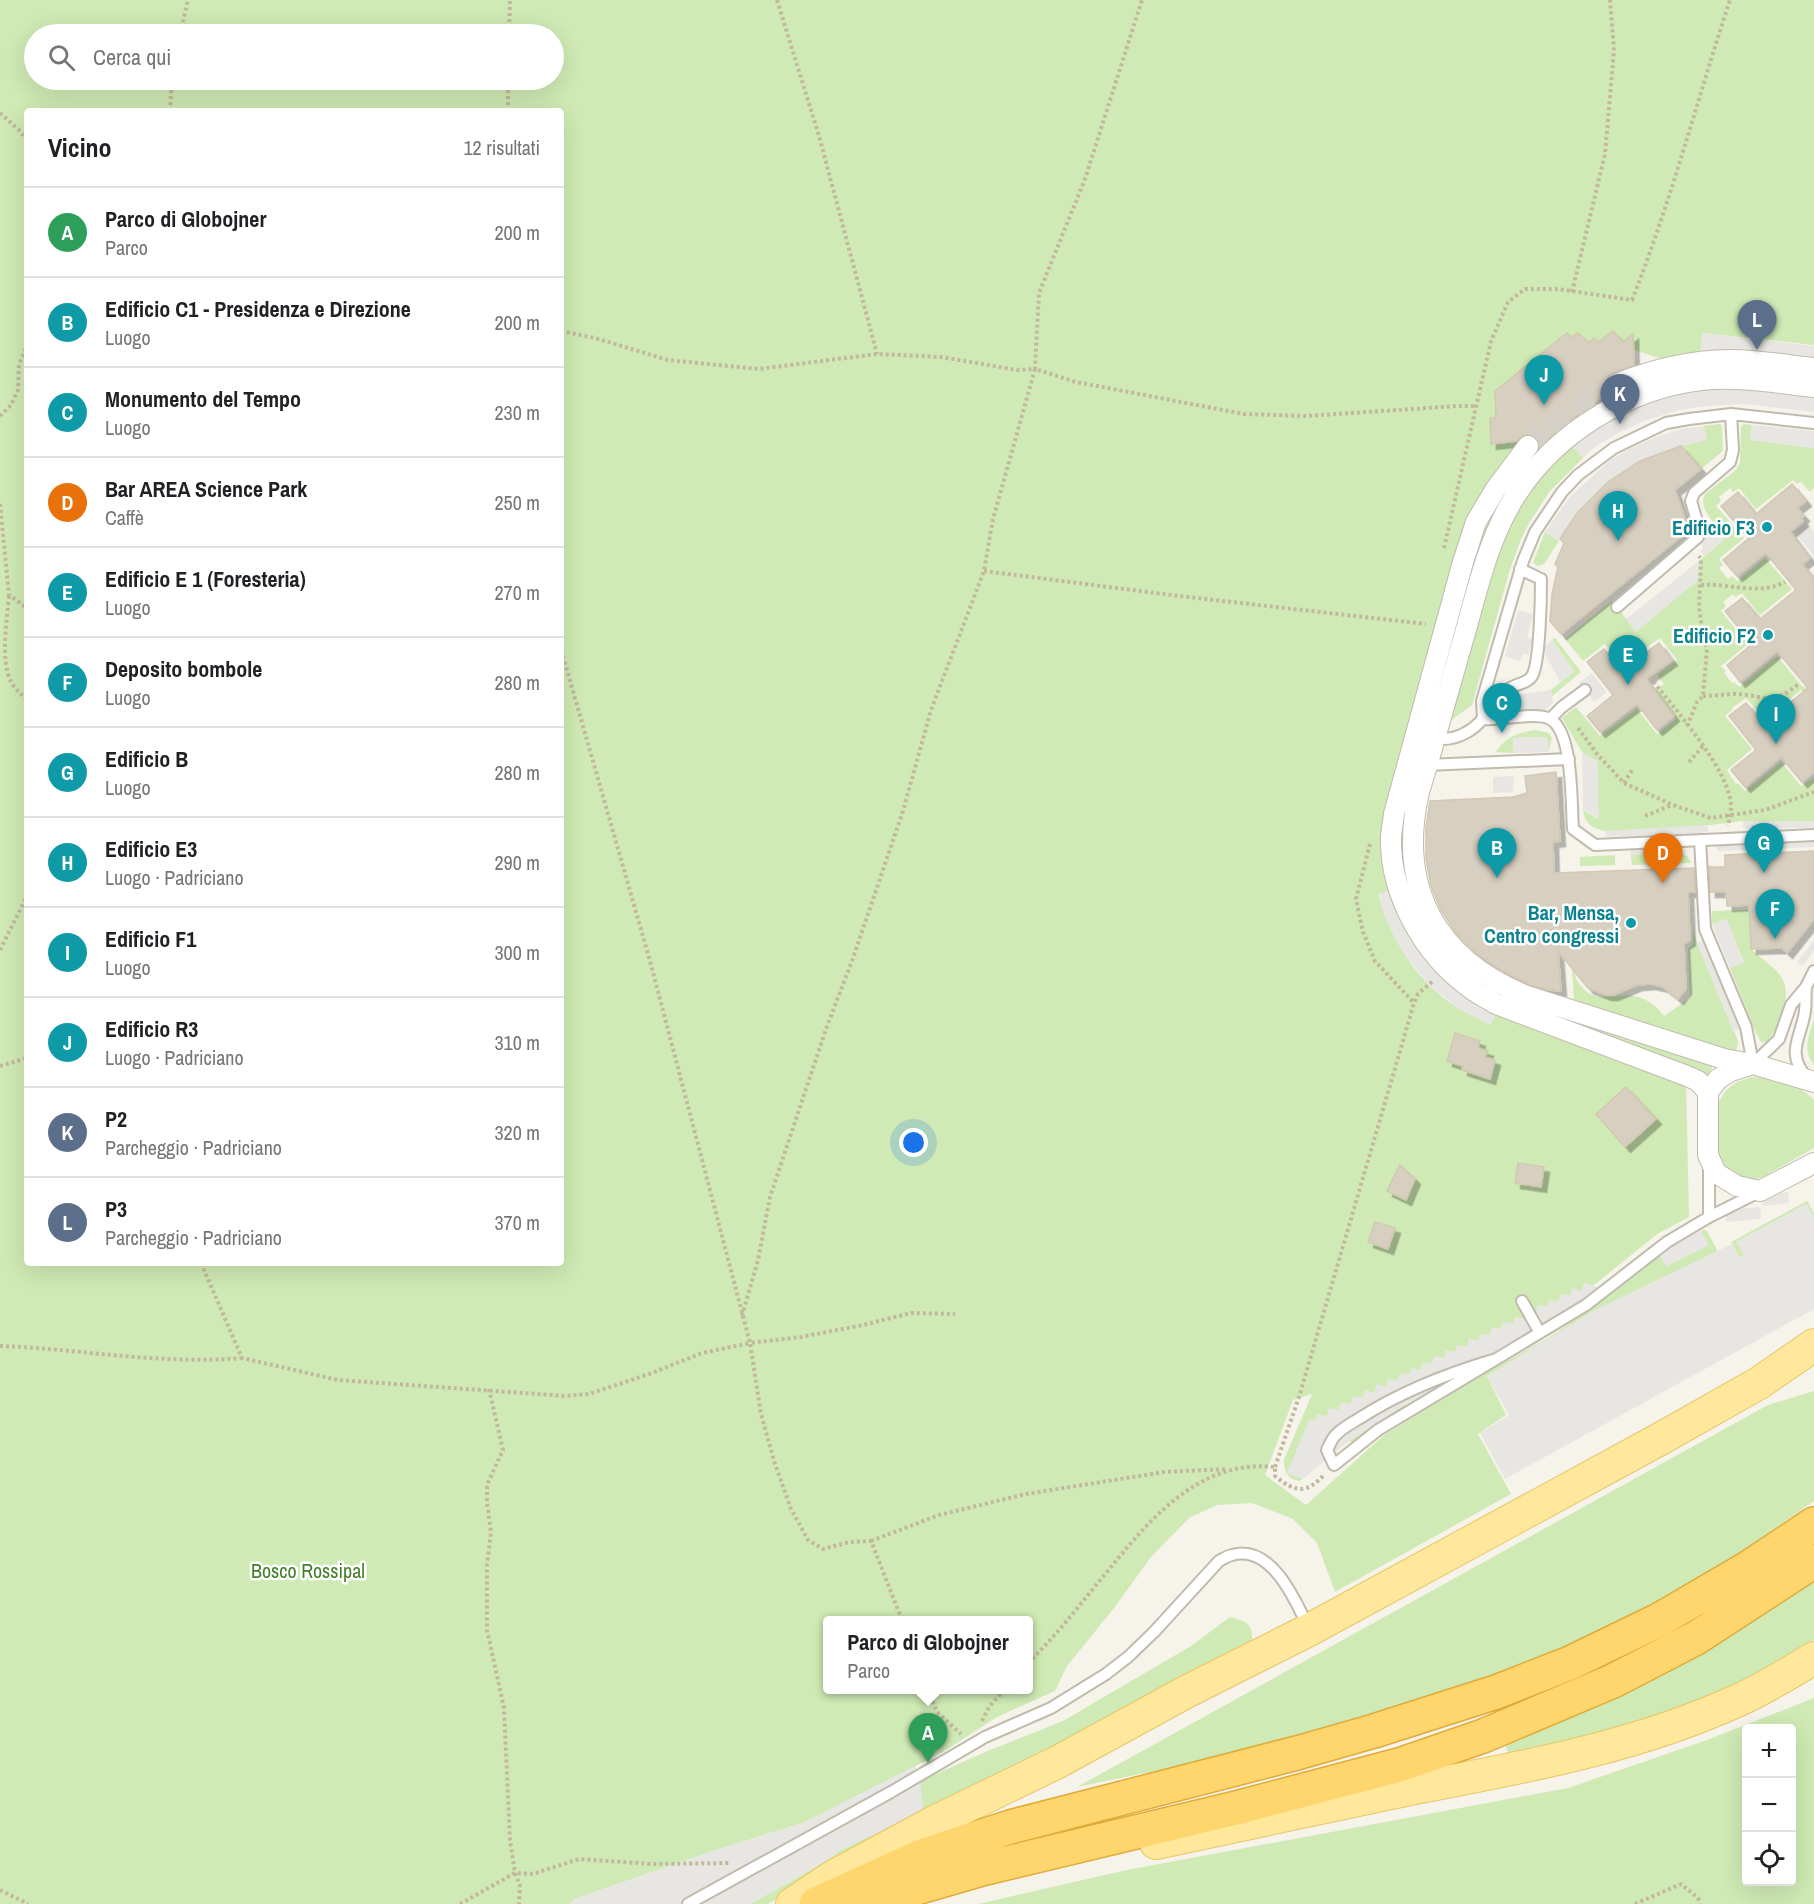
<!DOCTYPE html>
<html lang="it">
<head>
<meta charset="utf-8">
<style>
  :root { --surface:#fff; --page:#f6f6f6; --text:#202124; --muted:#757577; --line:#e0e0e0; --accent:#7c3aed }
  body { margin:0; font-family:"Archivo Narrow",sans-serif; background:var(--page); color:var(--text) }
  .controls { position:absolute; right:18px; bottom:18px; display:grid; overflow:hidden; border-radius:6px; box-shadow:0 6px 24px #0002 }
  .controls button { width:54px; height:54px; display:grid; place-items:center; padding:0; border:0; border-bottom:2px solid var(--line); background:var(--surface); color:var(--text); font:30px sans-serif }
  .you { position:absolute; left:914px; top:1143px; width:21px; height:21px; margin:-15px; border:4px solid #fff; border-radius:50%; background:#1a73e8; box-shadow:0 0 0 9px #1a73e833 }
  .badge { display:grid; place-items:center; width:39px; height:39px; border-radius:50%; background:var(--accent); color:#fff; font-size:20px; font-weight:700 }
  .pin { position:absolute; translate:-50% -50px; filter:drop-shadow(0 2px 3px #0008) }
  .pin::after { content:''; position:absolute; top:32px; width:21px; height:18px; background:inherit; clip-path:polygon(0 0,100% 0,50% 100%) }
  .popup { position:absolute; left:823px; top:1616px; width:210px; height:78px; box-sizing:border-box; display:grid; place-content:center; border-radius:6px; background:var(--surface); filter:drop-shadow(0 2px 4px #0005); font-size:20px; white-space:nowrap; color:var(--muted) }
  .popup b { font-size:22px; color:var(--text) }
  .popup::after { content:''; position:absolute; left:50%; top:100%; margin-left:-12px; border:12px solid transparent; border-top-color:var(--surface) }
  .list { margin:0; padding:0; list-style:none }
  h2 { display:flex; justify-content:space-between; align-items:center; height:78px; margin:0; padding:0 24px; font-size:26px }
  h2 small { font-size:20px; font-weight:400; color:var(--muted) }
  .list li { display:grid; grid-template-columns:39px 1fr auto; gap:18px; align-items:center; box-sizing:border-box; height:90px; padding:0 24px; border-top:2px solid var(--line) }
  .list b { display:block; font-size:22px; white-space:nowrap }
  .list p { margin:0; font-size:20px; white-space:nowrap; color:var(--muted) }
  .list em { font-size:20px; font-style:normal; color:var(--muted) }
  .icon { flex:none; width:33px; height:33px; fill:none; stroke:currentColor; stroke-width:2; stroke-linecap:round; stroke-linejoin:round }
  .map { position:relative; flex:none; width:1814px; height:1904px; overflow:hidden }
  .search { position:absolute; background:var(--surface); box-shadow:0 6px 24px #0002; left:24px; top:24px; width:540px; height:66px; display:flex; align-items:center; gap:15px; box-sizing:border-box; padding:0 21px; border-radius:33px; color:var(--muted); font-size:22px }
  .panel { position:absolute; background:var(--surface); box-shadow:0 6px 24px #0002; left:24px; top:108px; width:540px; height:1158px; border-radius:6px }
  .map>svg:first-child { display:block }
</style>
</head>
<body>
<div class="map">
<svg width="1814" height="1904" viewBox="0 0 1814 1904">
  <defs>
    <filter id="shadow"><feDropShadow dx="5.5" dy="5.5" stdDeviation="0" flood-color="#0004"/></filter>
  </defs>
  <rect width="100%" height="100%" fill="#f6f3eb"/>
  <path fill="#cfeab4" fill-rule="evenodd" d="M0,0H1814V345L1703,333L1700,355L1669,361L1634,350L1633,334L1623,342L1613,331L1598,342L1594,338L1588,343L1578,333L1571,337L1567,333L1504,384L1496,418L1490,419L1491,444L1512,442L1513,435L1516,433L1523,440L1505,460L1490,481L1422,674L1392,890L1378,894C1390,936 1413,976 1449,1002C1462,1011 1477,1017 1490,1025L1497,1011L1686,1083L1689,1217L1657,1234L1593,1286L1584,1283L1582,1291L1535,1314L1527,1300L1524,1319L1515,1317L1513,1324L1315,1421L1288,1473L1303,1479L1299,1481C1287,1479 1284,1471 1284,1460L1312,1394L1293,1400L1265,1475L1306,1505L1383,1436L1485,1373L1548,1338L1595,1306L1659,1253L1666,1266L1708,1245L1701,1231L1704,1230L1707,1231L1725,1265L1599,1308L1487,1376L1506,1415L1478,1434L1511,1494L1335,1592L1317,1543L1293,1519L1252,1503L1217,1505L1189,1518L1151,1557L1114,1608L1067,1666L1055,1691L997,1717L943,1752L805,1822L716,1850L577,1898L569,1904H0ZM34,34H554V80H34ZM27,111H561V1263H27ZM828,1620H1028V1690H828Z
    M1689,389H1718L1573,446L1583,458L1550,491L1529,523L1521,539L1510,569L1472,705L1450,721L1448,719L1493,561L1523,497L1559,454L1619,412Z
    M1720,424L1722,426L1723,451L1701,469L1681,446L1707,440L1704,426Z
    M1744,424L1752,425L1750,440L1814,448V488L1810,492L1801,482L1797,484L1793,480L1756,509L1739,488L1733,492L1730,488L1719,497L1721,501L1716,506L1744,538L1719,559L1723,565L1719,568L1728,579L1732,576L1737,581L1765,558L1792,589L1760,615L1742,593L1736,597L1733,594L1723,602L1726,606L1721,611L1748,644L1721,666L1726,671L1724,673L1732,683L1734,682L1739,687L1777,656L1802,686L1807,688L1814,683L1807,698L1801,690L1764,719L1746,698L1732,708L1733,709L1725,716L1752,749L1727,770L1736,784L1738,783L1745,791L1781,762L1801,786L1814,778V821H1743L1694,827L1605,831C1593,829 1584,823 1583,810L1598,819V762L1582,752L1562,718L1576,707L1600,736L1637,709L1657,734L1676,719L1655,691L1664,684L1657,675L1677,660L1660,638L1622,665L1605,644L1583,661L1565,639L1612,601L1636,631L1698,580L1699,561L1727,537C1718,526 1697,510 1705,494L1736,470L1740,463L1741,427Z
    M1494,508L1499,511L1427,742L1422,743L1477,546Z
    M1545,532L1559,541L1544,564L1538,566L1533,563L1534,560Z
    M1555,638L1581,672L1552,696L1551,690L1574,671L1552,640Z
    M1535,730L1549,733L1552,738L1548,752L1547,737L1513,738V753L1496,752C1505,737 1518,733 1535,730Z
    M1681,853L1688,857L1691,863L1632,865L1631,855Z
    M1615,855V865L1580,866V857Z
    M1804,908L1750,930L1751,949C1777,972 1794,977 1782,1014C1778,1025 1774,1034 1766,1042H1761L1756,1033L1730,968L1744,962L1726,919L1712,924V911Z
    M1693,927L1697,943L1738,1041L1737,1048L1733,1052L1574,1002L1571,951C1573,956 1575,960 1576,965C1577,971 1573,976 1578,982C1595,1008 1615,991 1638,997C1649,1000 1657,1007 1664,1016L1690,998L1688,949L1693,943Z
    M1814,1019V1065C1802,1050 1809,1035 1814,1019Z
    M1579,1023L1709,1062L1712,1066L1711,1071L1706,1076L1579,1026Z
    M1751,1077C1772,1077 1800,1084 1814,1100V1148L1763,1177L1756,1179L1743,1178L1729,1171L1721,1160L1718,1150L1716,1112L1718,1103L1726,1090L1737,1082Z
    M1807,1201L1814,1213V1217L1806,1204L1737,1242L1744,1255L1740,1258L1731,1242Z
    M1814,1391V1501L1700,1580L1573,1643L1425,1701L1281,1745L1077,1787L1768,1405Z
    M1406,1404L1405,1409L1368,1431L1354,1442L1349,1441L1348,1439Z
    M1814,1578V1640L1785,1659L1705,1700L1638,1726L1509,1754L1506,1748L1508,1737Z
    M1230,1617C1247,1621 1255,1625 1251,1645L768,1904H750L828,1860L920,1781L990,1750L1063,1721L1191,1646Z
    M1814,1698V1904H978L1127,1870L1568,1788L1707,1740ZM1746,1728H1792V1882H1746Z"/>
  <path fill="#e7e6e2" d="M1702,333L1814,346V362L1700,355Z
    M1735,388L1814,396V412L1744,404L1705,406L1679,410L1644,421L1616,434L1595,447L1583,458L1572,446L1610,420L1631,409L1656,400L1697,391Z
    M1752,425L1814,431V448L1750,440Z
    M1704,426L1707,440L1681,446L1650,457L1631,467L1608,482L1578,512L1559,541L1545,532L1570,497L1608,462L1629,449L1656,437L1682,429Z
    M1806,522L1814,532V556L1794,532Z
    M1718,526L1727,537L1704,556L1700,551L1703,547L1699,542Z
    M1699,561L1698,580L1636,632L1626,619Z
    M1518,610L1533,614L1527,637L1533,639L1528,655L1523,654L1520,661L1505,656Z
    M1552,640L1574,671L1560,682L1542,648Z
    M1592,673L1607,692L1594,702L1579,683Z
    M1551,690L1553,703L1544,711L1516,710V695Z
    M1547,737L1548,752L1513,753V738Z
    M1582,752L1598,762L1599,819L1583,810Z
    M1514,776L1513,792L1493,793V777Z
    M1743,821H1814V828H1743Z
    M1707,825L1709,832L1694,834L1606,837L1605,831Z
    M1814,841V847L1717,851V844Z
    M1674,847V854L1631,855V848Z
    M1392,890L1497,1011L1490,1025L1459,1009L1429,985L1404,954L1385,918L1378,894Z
    M1727,919L1744,963L1730,968L1712,924Z
    M1704,940L1740,1029L1733,1031L1697,943Z
    M1814,940V951L1802,966L1797,962Z
    M1788,1192L1789,1203L1763,1206L1762,1194Z
    M1806,1204L1814,1217V1309L1505,1479L1480,1433L1509,1415L1487,1376L1599,1308L1732,1244L1740,1258L1744,1255L1736,1242Z
    M1760,1207L1761,1217L1760,1219L1726,1222V1210Z
    M1701,1231L1709,1245L1666,1266L1659,1253Z
    M1584,1283L1601,1288L1443,1385L1406,1404L1348,1442L1303,1479L1287,1473L1309,1420L1315,1421L1317,1414L1327,1416L1329,1408L1338,1410L1341,1402L1351,1404L1353,1396L1363,1398L1365,1390L1374,1393L1377,1384L1386,1387L1388,1379L1397,1381L1400,1373L1409,1375L1412,1368L1421,1370L1423,1362L1432,1364L1434,1356L1444,1358L1446,1350L1455,1352L1457,1345L1467,1347L1469,1338L1478,1341L1480,1334L1490,1335L1492,1327L1501,1329L1503,1322L1513,1324L1515,1317L1524,1319L1525,1316L1518,1304L1527,1299L1535,1313L1538,1305L1547,1307L1549,1300L1558,1301L1561,1293L1570,1296L1572,1288L1582,1291Z
    M915,1766L920,1781L923,1811L841,1850L828,1860L750,1904H569L576,1898L716,1850L805,1822Z"/>
  <path fill="#d7cfc0" stroke="#d2c8b3" stroke-width="1.5" filter="url(#shadow)" d="M1613,331L1623,342L1633,334L1634,365L1607,376L1604,383L1607,392L1563,426L1540,447L1536,437L1529,434L1523,435L1517,441L1491,444L1490,418H1496L1495,391L1567,333L1571,337L1578,333L1588,343L1594,338L1598,342Z
    M1681,446L1701,469L1675,490L1689,530L1561,634L1550,621L1552,594L1558,567L1555,564L1564,543L1560,539L1563,534L1578,512L1608,482L1640,461Z
    M1792,484L1806,501L1797,508L1804,516L1801,519L1803,521L1790,532L1810,558L1802,564L1812,577L1814,575V772L1802,782L1781,757L1745,787L1731,770L1756,750L1729,716L1746,703L1764,724L1808,688L1777,651L1740,682L1727,665L1752,644L1725,611L1742,598L1760,619L1796,590L1766,553L1737,576L1723,560L1749,538L1721,506L1738,492L1756,514Z
    M1659,643L1672,660L1646,679L1674,716L1657,730L1637,704L1600,732L1587,716L1613,695L1587,662L1604,649L1622,671Z
    M1556,772L1560,841L1553,842L1554,873L1694,868L1695,892H1688L1690,940L1684,944L1686,989L1678,999L1663,987L1651,984L1637,985L1613,995H1606L1588,988L1558,951L1561,991L1549,990L1531,985L1501,970L1476,953L1456,933L1441,910L1431,886L1426,858V828L1430,801L1513,797L1527,793L1525,776Z
    M1814,851V919L1787,953L1782,948L1751,949L1749,905L1727,906L1726,892H1710L1709,867H1725V855Z
    M1455,1033L1480,1041L1478,1048L1488,1051L1485,1057L1495,1060L1490,1079L1462,1070L1463,1066L1447,1061Z
    M1626,1087L1656,1119L1625,1147L1596,1114Z
    M1518,1163L1544,1167L1541,1187L1515,1183Z
    M1400,1165L1415,1179L1406,1200L1387,1191Z
    M1375,1222L1395,1228L1388,1249L1368,1242Z"/>
  <g fill="none" stroke-linecap="round" stroke-linejoin="round">
    <path stroke="#d4d0c7" stroke-width="20" stroke-dasharray="20 10" stroke-linecap="butt" d="M1528,446C1554,420 1583,400 1616,384"/>
    <g stroke="#c1bbad" stroke-width="14">
      <path id="service" d="M1617,607L1698,537L1699,528L1691,501L1694,493L1730,462L1733,450L1731,414
        M1483,719L1482,701L1523,561L1535,532L1562,492L1578,475L1614,448L1666,423L1689,419L1731,414L1814,423
        M1483,719C1502,721 1531,712 1548,718C1574,728 1571,805 1573,829L1595,845L1814,835
        M1550,719L1562,707L1585,690
        M1435,738C1453,742 1473,732 1484,717C1489,710 1493,702 1501,695C1504,692 1508,689 1512,687C1519,683 1528,683 1532,676C1540,663 1541,597 1541,579L1520,569
        M1426,765L1569,759
        M1700,840L1705,929L1746,1027L1753,1064L1779,1039L1791,1005L1806,987L1814,971
        M1806,988C1805,995 1806,1004 1805,1011C1801,1039 1785,1052 1807,1078
        M1709,1166V1217
        M1522,1301L1540,1333
        M1493,1360C1446,1374 1402,1391 1360,1418C1352,1423 1340,1429 1334,1437C1331,1441 1329,1446 1327,1450L1334,1465L1378,1430L1586,1305L1667,1242L1709,1217L1759,1192
        M688,1904L891,1792L985,1737L1051,1708L1106,1674L1128,1657L1154,1632L1219,1561C1223,1559 1227,1556 1232,1555C1271,1544 1295,1599 1308,1627"/>
    </g>
    <g stroke="#c1bbad" stroke-width="22">
      <path id="minor" d="M1616,384C1652,370 1691,360 1730,360C1758,360 1786,365 1814,368
        M1528,446L1495,490L1476,522L1463,562L1394,814C1393,821 1392,829 1391,836C1389,893 1424,955 1469,987C1477,994 1487,998 1496,1004L1687,1076L1698,1081L1708,1092
        M1753,1064L1724,1059L1527,996C1436,959 1397,888 1419,792C1436,737 1451,681 1467,626C1479,582 1490,537 1514,498C1554,434 1626,389 1701,380C1738,376 1777,383 1814,387
        M1814,1082L1753,1064L1731,1071L1718,1079L1708,1092V1155L1716,1173L1737,1186L1760,1191L1814,1163"/>
    </g>
    <g stroke="#e6c669" stroke-width="34">
      <path id="primary" d="M1156,1843C1239,1825 1322,1807 1405,1790C1519,1768 1636,1748 1743,1698C1767,1687 1791,1672 1814,1658
        M792,1904L834,1876L936,1821L1056,1763L1186,1692L1309,1630L1660,1439L1759,1383L1814,1345"/>
    </g>
    <g stroke="#dfab3b" stroke-width="36">
      <path id="motorway" d="M816,1904L922,1856L1010,1827L1297,1753L1374,1731L1496,1692L1570,1663L1659,1620L1748,1568L1814,1524
        M861,1904L982,1869L1236,1808L1399,1765L1483,1736L1613,1681L1696,1638L1814,1561"/>
    </g>
    <path stroke="#c3b89e" stroke-width="4" stroke-dasharray="3 3" stroke-linecap="butt" d="M777,0L819,136L877,354
      M180,34L188,0
      M509,34L510,0
      M170,111L172,80
      M508,111V80
      M0,113L20,131L27,140
      M1572,292L1605,154L1614,50L1610,0
      M561,331L595,338L668,360L759,369L877,354L941,357L1017,370L1035,369L1039,293L1085,179L1142,0
      M0,416L11,405L18,390L19,364L27,346
      M0,504L9,595L27,608
      M1444,548L1491,341L1508,302L1525,289H1558L1632,300C1671,202 1697,100 1730,0
      M984,571L1179,596L1426,624
      M1701,585C1729,583 1759,596 1785,582
      M9,596C7,619 0,660 11,682C15,689 21,694 27,700
      M1584,619L1602,604
      M1650,677C1672,707 1731,770 1731,807C1731,813 1729,820 1728,826
      M1703,696C1714,696 1726,694 1737,694C1771,696 1768,708 1800,683
      M1687,726L1697,702L1703,696L1707,649L1703,636L1699,607L1701,559L1699,556
      M1578,728L1597,754L1624,783L1673,805L1711,818L1765,810L1814,792
      M1689,762L1703,746
      M1624,783L1632,770
      M1645,816L1672,805
      M1370,844L1356,899L1363,932L1375,961L1414,1003
      M0,950L27,896
      M0,1066L27,1058
      M201,1263L242,1358L338,1380L566,1396L589,1394L652,1373L702,1353L750,1343L650,961L561,649
      M742,1316L758,1260L770,1197L826,1029L852,961L903,811L931,710L984,571L993,519L1035,369L1076,382L1244,414L1307,416L1457,406H1477
      M0,1346C81,1349 160,1365 242,1358
      M489,1389L503,1450L487,1485V1503L491,1532L487,1565V1630L504,1708L510,1840L515,1873L520,1886L519,1904
      M1275,1467L1299,1397L1414,1003L1418,994L1434,980
      M871,1541L939,1515L1026,1494L1164,1472L1228,1469
      M902,1620L871,1541L850,1542L823,1549L808,1540L791,1509L775,1464L761,1414L750,1343L801,1337L863,1325L911,1313L955,1314
      M1028,1663C1057,1635 1081,1603 1107,1572C1150,1519 1199,1459 1275,1467V1476C1296,1493 1306,1494 1325,1474
      M928,1690L937,1712L961,1734
      M982,1721L989,1707L1004,1690
      M0,1890L28,1904
      M460,1904L515,1873L533,1874L579,1859L652,1864L730,1863
      M1635,1904L1681,1884L1698,1898L1700,1904"/>
    <use href="#service" stroke="#fff" stroke-width="10"/>
    <use href="#minor" stroke="#fff" stroke-width="20"/>
    <use href="#primary" stroke="#ffe79b" stroke-width="32"/>
    <use href="#motorway" stroke="#ffd66d" stroke-width="33"/>
  </g>
  <g fill="#0f9aa8" stroke="#fff" stroke-width="2">
    <circle cx="1767" cy="527" r="6"/>
    <circle cx="1768" cy="635" r="6"/>
    <circle cx="1631" cy="923" r="6"/>
  </g>
  <g text-anchor="middle" dominant-baseline="central" stroke-width="5" stroke-linejoin="round" paint-order="stroke">
    <g font-size="20" font-weight="bold" fill="#0d838f" stroke="#fff" text-anchor="end">
      <text x="1755" y="527">Edificio F3</text>
      <text x="1756" y="635">Edificio F2</text>
      <text x="1619" y="912">Bar, Mensa,<tspan x="1619" dy="23">Centro congressi</tspan></text>
    </g>
    <g font-size="20" fill="#457e2a" stroke="#fff">
      <text x="308" y="1570">Bosco Rossipal</text>
    </g>
  </g>
</svg>
<div class="controls">
<button>+</button>
<button>−</button>
<button><svg class="icon" aria-label="locate" viewBox="0 0 24 24"><circle cx="12" cy="12" r="6"/><path d="M12 2v4M12 18v4M2 12h4M18 12h4"/></svg></button>
</div>
<div class="you"></div>
<div class="pin badge" style="left:928px;top:1763px;background:#2e9e5b">A</div>
<div class="popup"><b>Parco di Globojner</b>Parco</div>
<div class="pin badge" style="left:1497px;top:878px;background:#0f9aa8">B</div>
<div class="pin badge" style="left:1502px;top:733px;background:#0f9aa8">C</div>
<div class="pin badge" style="left:1663px;top:883px;background:#e8710a">D</div>
<div class="pin badge" style="left:1628px;top:685px;background:#0f9aa8">E</div>
<div class="pin badge" style="left:1775px;top:939px;background:#0f9aa8">F</div>
<div class="pin badge" style="left:1764px;top:873px;background:#0f9aa8">G</div>
<div class="pin badge" style="left:1618px;top:541px;background:#0f9aa8">H</div>
<div class="pin badge" style="left:1776px;top:744px;background:#0f9aa8">I</div>
<div class="pin badge" style="left:1544px;top:405px;background:#0f9aa8">J</div>
<div class="pin badge" style="left:1620px;top:424px;background:#5c6f8a">K</div>
<div class="pin badge" style="left:1757px;top:350px;background:#5c6f8a">L</div>
<div class="search"><svg class="icon" aria-label="search" viewBox="0 0 24 24"><circle cx="10" cy="10" r="6"/><path d="M15 15l6 6"/></svg>Cerca qui</div>
<section class="panel">
<h2>Vicino<small>12 risultati</small></h2>
<ul class="list">
<li><span class="badge" style="background:#2e9e5b">A</span><div><b>Parco di Globojner</b><p>Parco</p></div><em>200 m</em></li>
<li><span class="badge" style="background:#0f9aa8">B</span><div><b>Edificio C1 - Presidenza e Direzione</b><p>Luogo</p></div><em>200 m</em></li>
<li><span class="badge" style="background:#0f9aa8">C</span><div><b>Monumento del Tempo</b><p>Luogo</p></div><em>230 m</em></li>
<li><span class="badge" style="background:#e8710a">D</span><div><b>Bar AREA Science Park</b><p>Caffè</p></div><em>250 m</em></li>
<li><span class="badge" style="background:#0f9aa8">E</span><div><b>Edificio E 1 (Foresteria)</b><p>Luogo</p></div><em>270 m</em></li>
<li><span class="badge" style="background:#0f9aa8">F</span><div><b>Deposito bombole</b><p>Luogo</p></div><em>280 m</em></li>
<li><span class="badge" style="background:#0f9aa8">G</span><div><b>Edificio B</b><p>Luogo</p></div><em>280 m</em></li>
<li><span class="badge" style="background:#0f9aa8">H</span><div><b>Edificio E3</b><p>Luogo · Padriciano</p></div><em>290 m</em></li>
<li><span class="badge" style="background:#0f9aa8">I</span><div><b>Edificio F1</b><p>Luogo</p></div><em>300 m</em></li>
<li><span class="badge" style="background:#0f9aa8">J</span><div><b>Edificio R3</b><p>Luogo · Padriciano</p></div><em>310 m</em></li>
<li><span class="badge" style="background:#5c6f8a">K</span><div><b>P2</b><p>Parcheggio · Padriciano</p></div><em>320 m</em></li>
<li><span class="badge" style="background:#5c6f8a">L</span><div><b>P3</b><p>Parcheggio · Padriciano</p></div><em>370 m</em></li>
</ul>
</section>
</div>
</body>
</html>
